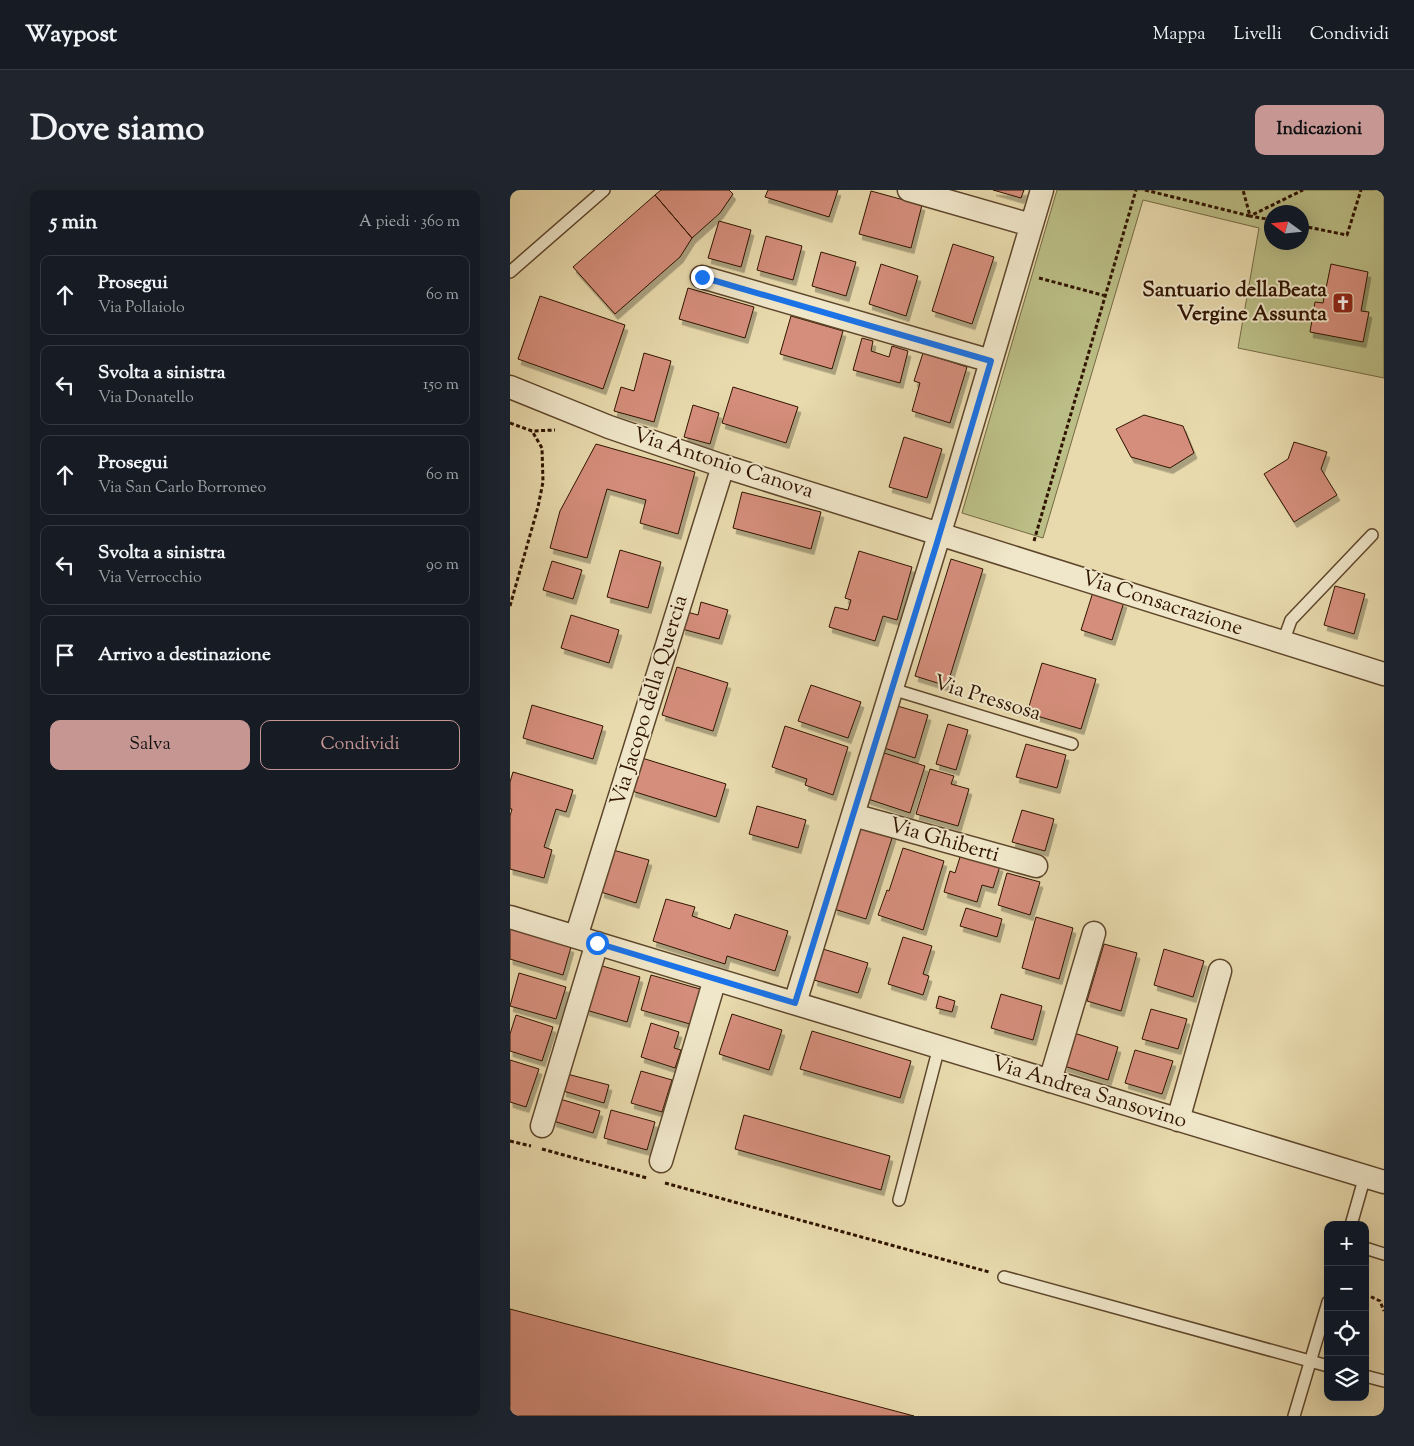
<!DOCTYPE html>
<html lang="it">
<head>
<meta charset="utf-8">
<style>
  :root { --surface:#171b24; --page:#20242c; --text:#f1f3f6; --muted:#9ea1a6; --line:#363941; --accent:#c59692 }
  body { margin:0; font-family:"Sorts Mill Goudy",serif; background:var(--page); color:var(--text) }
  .controls { position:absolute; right:15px; bottom:15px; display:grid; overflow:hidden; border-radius:10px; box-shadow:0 5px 20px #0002 }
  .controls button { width:45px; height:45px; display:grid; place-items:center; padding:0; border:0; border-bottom:1px solid var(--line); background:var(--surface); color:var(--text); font:25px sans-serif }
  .compass { position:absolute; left:754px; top:15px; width:45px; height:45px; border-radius:50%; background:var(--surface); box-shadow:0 5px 20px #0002; rotate:285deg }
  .stop { position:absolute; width:15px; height:15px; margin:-11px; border:4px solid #1a73e8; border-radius:50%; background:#fff }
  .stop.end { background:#1a73e8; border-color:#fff; box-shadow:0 1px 5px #0008 }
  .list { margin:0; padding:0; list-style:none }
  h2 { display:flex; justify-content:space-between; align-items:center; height:65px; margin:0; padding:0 20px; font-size:21px }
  h2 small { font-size:16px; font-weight:400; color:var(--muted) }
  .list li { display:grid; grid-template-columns:32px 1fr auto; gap:15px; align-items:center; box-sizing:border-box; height:80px; margin:0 10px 10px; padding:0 10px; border:1px solid var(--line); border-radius:10px }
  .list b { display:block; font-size:19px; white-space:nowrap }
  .list p { margin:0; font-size:16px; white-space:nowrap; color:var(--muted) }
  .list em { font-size:16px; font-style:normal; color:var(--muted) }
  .actions { display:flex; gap:10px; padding:15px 20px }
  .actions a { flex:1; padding:11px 0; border:1px solid var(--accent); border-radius:10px; text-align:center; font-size:18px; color:var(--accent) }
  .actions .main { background:var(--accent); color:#111 }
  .icon { flex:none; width:28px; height:28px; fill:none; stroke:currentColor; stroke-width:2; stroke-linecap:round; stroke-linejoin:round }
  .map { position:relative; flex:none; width:874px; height:1226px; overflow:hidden; border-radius:10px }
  header { display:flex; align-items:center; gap:30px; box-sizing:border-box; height:70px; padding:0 25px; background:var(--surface); border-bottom:1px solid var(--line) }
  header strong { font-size:24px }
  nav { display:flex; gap:28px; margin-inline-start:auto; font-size:18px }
  .intro { display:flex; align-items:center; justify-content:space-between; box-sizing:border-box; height:120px; padding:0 30px }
  h1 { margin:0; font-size:35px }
  .button { padding:12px 22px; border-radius:10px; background:var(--accent); color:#111; font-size:18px; font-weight:700 }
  main { display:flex; gap:30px; padding:0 30px }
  aside { flex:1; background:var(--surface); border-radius:10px; box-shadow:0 5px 20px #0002 }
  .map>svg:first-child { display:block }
</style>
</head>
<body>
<header>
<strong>Waypost</strong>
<nav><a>Mappa</a><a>Livelli</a><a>Condividi</a></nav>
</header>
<div class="intro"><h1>Dove siamo</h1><a class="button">Indicazioni</a></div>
<main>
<aside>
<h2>5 min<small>A piedi · 360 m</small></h2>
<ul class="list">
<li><svg class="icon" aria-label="ahead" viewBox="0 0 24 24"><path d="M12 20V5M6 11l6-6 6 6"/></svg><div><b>Prosegui</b><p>Via Pollaiolo</p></div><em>60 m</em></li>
<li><svg class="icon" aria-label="left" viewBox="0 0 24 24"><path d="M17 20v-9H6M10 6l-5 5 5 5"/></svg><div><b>Svolta a sinistra</b><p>Via Donatello</p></div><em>150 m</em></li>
<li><svg class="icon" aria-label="ahead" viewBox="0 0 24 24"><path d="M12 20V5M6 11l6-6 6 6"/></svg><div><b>Prosegui</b><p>Via San Carlo Borromeo</p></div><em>60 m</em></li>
<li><svg class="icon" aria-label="left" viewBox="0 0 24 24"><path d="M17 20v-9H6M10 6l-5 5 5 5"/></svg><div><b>Svolta a sinistra</b><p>Via Verrocchio</p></div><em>90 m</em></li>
<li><svg class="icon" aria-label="arrive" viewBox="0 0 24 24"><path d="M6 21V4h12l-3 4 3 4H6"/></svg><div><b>Arrivo a destinazione</b></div></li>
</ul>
<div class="actions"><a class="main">Salva</a><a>Condividi</a></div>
</aside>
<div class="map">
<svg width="874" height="1226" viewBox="0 0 874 1226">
  <defs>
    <filter id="shadow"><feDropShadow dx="3" dy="5.5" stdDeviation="0" flood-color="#0004"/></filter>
  </defs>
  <rect width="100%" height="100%" fill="#e8daad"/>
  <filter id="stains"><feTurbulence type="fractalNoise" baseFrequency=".004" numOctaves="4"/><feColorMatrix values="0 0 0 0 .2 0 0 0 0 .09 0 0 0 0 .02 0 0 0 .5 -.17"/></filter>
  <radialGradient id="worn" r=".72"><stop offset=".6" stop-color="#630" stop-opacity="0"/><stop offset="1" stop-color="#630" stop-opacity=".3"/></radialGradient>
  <path fill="#bbbe86" stroke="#766943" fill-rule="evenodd" d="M547,0H874V188L728,158L749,38L633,10L533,348L452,323ZM762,22H792V52H762Z"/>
  <path fill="#d58e7c" stroke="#301400" filter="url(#shadow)" d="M151,0H219L223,4L210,23L182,48L145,5Z
    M258,0H328L319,27L255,7Z
    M483,0H514L511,8Z
    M361,1L412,15L401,58L349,44Z
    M145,5L182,48L170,67L105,124L63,77Z
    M209,31L241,40L231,77L198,68Z
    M256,46L292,56L283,90L247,80Z
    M443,54L484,67L462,134L422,121Z
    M311,62L346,72L336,106L302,96Z
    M371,74L408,86L396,126L359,114Z
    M821,74L858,82L851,121L859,122L853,152L800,142L805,112L813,113Z
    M178,98L244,117L235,148L169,129Z
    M30,106L115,135L93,199L8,169Z
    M281,126L333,141L322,179L270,164Z
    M352,148L363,151L361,161L379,167L382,156L398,161L390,193L343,180Z
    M134,163L161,171L144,232L104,221L111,197L124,201Z
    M413,163L457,177L440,233L402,221L410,193L404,191Z
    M223,197L288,217L276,253L212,233Z
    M183,215L209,223L200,254L174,247Z
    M634,225L673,236L684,263L660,278L621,267L606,239Z
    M394,247L432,259L417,308L379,297Z
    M784,252L817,262L811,279L827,305L784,332L754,284L778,269Z
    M86,254L185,282L168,344L130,333L136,310L97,299L77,368L40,358L50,321Z
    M232,302L311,322L301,359L223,338Z
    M110,360L151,372L138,418L97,407Z
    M349,361L402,377L387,430L373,426L365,451L319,437L325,417L338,420L341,410L335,408Z
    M441,369L473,379L437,496L405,486Z
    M42,371L72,380L63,409L33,400Z
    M825,396L855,404L844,444L814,435Z
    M583,402L614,412L602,450L571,440Z
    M191,412L218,420L209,449L172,439L177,422L188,425Z
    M61,425L109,440L99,473L51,458Z
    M532,473L586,489L571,539L517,523Z
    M167,477L218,493L203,541L152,525Z
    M301,495L351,512L338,548L288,531Z
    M22,515L93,536L83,569L13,548Z
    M384,515L418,525L405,568L371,557Z
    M438,534L458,540L446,580L426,574Z
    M275,536L338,557L323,605L295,595L297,589L262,577Z
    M516,554L556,565L547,598L506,587Z
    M371,562L415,576L400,623L355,608Z
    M132,568L216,594L206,627L122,601Z
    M420,579L444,586L441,594L459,599L448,636L406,624Z
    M3,582L63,600L56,622L46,619L34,657L42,660L34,688L0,679V626L2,619H0V592Z
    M247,616L296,630L288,658L239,644Z
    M512,620L544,629L535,661L502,652Z
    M350,634L383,645L356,729L324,719Z
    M393,658L434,671L413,740L368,725L377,700L379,701Z
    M103,660L139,670L126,713L91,702Z
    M451,664L490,676L483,698L472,695L467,712L434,702L440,681L445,683Z
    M497,683L530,692L520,725L488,715Z
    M156,709L185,717L182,726L220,739L225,724L278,741L265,781L217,766L215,774L143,751Z
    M456,718L492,729L487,747L450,736Z
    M526,727L563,738L549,789L512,778Z
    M0,738L61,757L53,785L0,769Z
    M393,747L422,756L413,784L419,786L413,805L378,794Z
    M594,754L627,763L611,821L577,811Z
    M313,759L358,773L348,803L304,790Z
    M654,759L694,771L683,807L644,795Z
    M89,775L130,787L117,832L76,820Z
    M9,783L56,797L46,829L0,816Z
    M141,785L190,799L180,834L131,820Z
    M491,804L532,816L523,850L481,838Z
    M429,806L445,811L442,822L426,818Z
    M641,819L677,829L668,859L632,849Z
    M222,824L272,840L259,880L209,864Z
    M6,825L43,837L32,871L0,861V844Z
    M141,833L169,842L164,858L171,860L165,878L131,867Z
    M302,841L401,871L390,908L290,879Z
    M564,843L608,857L598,890L554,876Z
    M625,860L663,871L652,904L615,893Z
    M0,870L29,879L16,917L0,912Z
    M131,881L162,890L152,922L121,913Z
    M57,884L99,895L94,913L53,901Z
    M50,909L90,921L83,943L43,931Z
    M101,920L145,932L137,960L94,948Z
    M234,925L380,966L371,1000L225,959Z
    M0,1119L404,1226H0Z"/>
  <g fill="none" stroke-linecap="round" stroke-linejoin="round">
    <g stroke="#5e462b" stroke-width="14">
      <path id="lane" d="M0,82L94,0
        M773,452L781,430L862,345
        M382,499L562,554
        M389,1010L429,857
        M841,1035L855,986
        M855,1058L874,1064
        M494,1087L818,1176
        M855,1186L874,1191
        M784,1226L818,1112"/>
    </g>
    <g stroke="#5e462b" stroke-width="25">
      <path id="street" d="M399,0L521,35
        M192,87L481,171
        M0,197L99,237L213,276L874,484
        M343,625L526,676
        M0,727L874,992
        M66,747L213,276
        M285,813L438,316L532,0
        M540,891L584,743
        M668,930L710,781
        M32,936L87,753
        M151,971L205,789"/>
    </g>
    <path stroke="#301400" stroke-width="3" stroke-dasharray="4 2.5" stroke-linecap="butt" d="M635,0L740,26L733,0
      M762,30L740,26L793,0
      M792,36L837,45L851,0
      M529,88L596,106
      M0,233L22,241L45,240
      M524,351L626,0
      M0,416L28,317L33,292L32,258L22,241
      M0,951L21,956
      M32,959L137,988
      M155,993L479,1082
      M855,1104L870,1111L874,1121"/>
    <use href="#lane" stroke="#f0e7ca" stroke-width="11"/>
    <use href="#street" stroke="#f0e7ca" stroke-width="22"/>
  </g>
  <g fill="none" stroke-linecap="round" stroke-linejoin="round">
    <path stroke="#1a73e8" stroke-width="6" d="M87,753L285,813L426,356L481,171L192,87"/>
  </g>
  <defs>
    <g id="church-square" transform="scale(1.125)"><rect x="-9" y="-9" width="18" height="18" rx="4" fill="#8f2418" stroke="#f0e7ca"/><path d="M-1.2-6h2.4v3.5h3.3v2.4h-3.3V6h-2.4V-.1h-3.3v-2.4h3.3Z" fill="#fff"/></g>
  </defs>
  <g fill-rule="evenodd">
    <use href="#church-square" x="833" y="113"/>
  </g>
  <g text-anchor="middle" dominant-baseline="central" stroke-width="4" stroke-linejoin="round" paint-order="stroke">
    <g font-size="21" font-weight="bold" fill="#301400" stroke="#f0e7ca" text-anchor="end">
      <text x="817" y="101">Santuario dellaBeata<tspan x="817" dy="24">Vergine Assunta</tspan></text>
    </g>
    <g font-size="21" fill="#301400" stroke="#f0e7ca">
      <text transform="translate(213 274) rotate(18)">Via Antonio Canova</text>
      <text transform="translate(652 414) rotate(18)">Via Consacrazione</text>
      <text transform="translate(477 509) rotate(17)">Via Pressosa</text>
      <text transform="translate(140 511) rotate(-73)">Via Jacopo della Quercia</text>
      <text transform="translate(434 651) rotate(16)">Via Ghiberti</text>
      <text transform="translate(579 903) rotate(17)">Via Andrea Sansovino</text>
    </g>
  </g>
  <rect width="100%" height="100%" filter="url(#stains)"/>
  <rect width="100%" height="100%" fill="url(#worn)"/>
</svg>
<div class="controls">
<button>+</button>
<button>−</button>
<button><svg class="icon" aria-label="locate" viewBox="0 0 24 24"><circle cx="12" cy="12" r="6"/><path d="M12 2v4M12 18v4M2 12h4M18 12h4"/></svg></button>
<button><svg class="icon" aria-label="layers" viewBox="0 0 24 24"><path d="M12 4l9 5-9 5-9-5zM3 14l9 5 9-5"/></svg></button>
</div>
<svg class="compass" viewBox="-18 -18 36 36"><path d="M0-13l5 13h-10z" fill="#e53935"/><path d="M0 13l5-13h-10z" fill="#9ea1a6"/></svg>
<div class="stop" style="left:87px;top:753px"></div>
<div class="stop end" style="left:192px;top:87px"></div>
</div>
</main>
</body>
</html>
